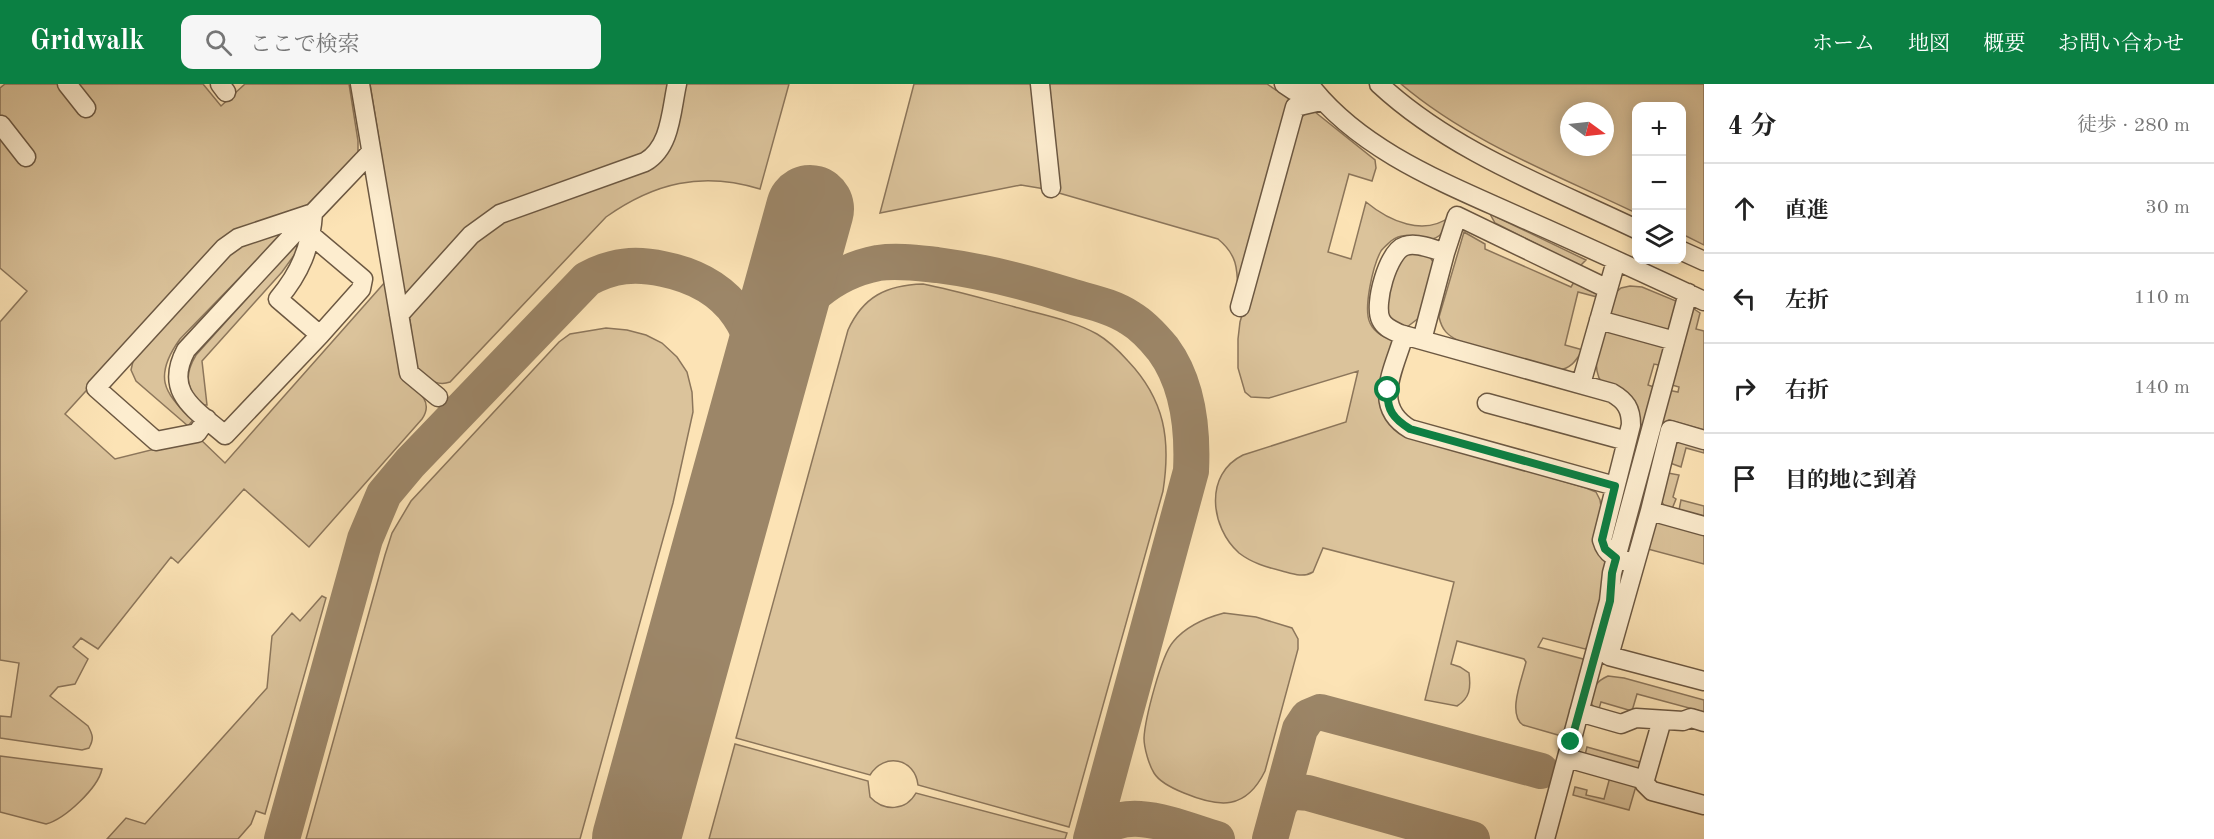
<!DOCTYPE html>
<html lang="ja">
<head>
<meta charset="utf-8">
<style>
  :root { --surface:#fff; --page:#f6f6f6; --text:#222; --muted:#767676; --line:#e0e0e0; --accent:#0b8043 }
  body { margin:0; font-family:"Old Standard TT","Noto Serif JP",serif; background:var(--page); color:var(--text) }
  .controls { position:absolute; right:18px; top:18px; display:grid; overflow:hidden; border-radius:12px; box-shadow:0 3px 15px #0003 }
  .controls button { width:54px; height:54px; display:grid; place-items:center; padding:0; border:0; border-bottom:2px solid var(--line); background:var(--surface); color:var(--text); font:30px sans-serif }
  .compass { position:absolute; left:1560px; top:18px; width:54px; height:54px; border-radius:50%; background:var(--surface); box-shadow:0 3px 15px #0003; rotate:105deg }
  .stop { position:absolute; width:18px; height:18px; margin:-14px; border:4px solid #0b8043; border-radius:50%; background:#fff }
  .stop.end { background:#0b8043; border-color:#fff; box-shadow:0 2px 6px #0008 }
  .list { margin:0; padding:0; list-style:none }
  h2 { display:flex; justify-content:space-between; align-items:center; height:78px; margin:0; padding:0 24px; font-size:26px }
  h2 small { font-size:20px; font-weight:400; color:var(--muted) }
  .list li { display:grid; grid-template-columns:39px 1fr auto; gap:18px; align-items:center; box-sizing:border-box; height:90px; padding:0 24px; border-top:2px solid var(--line) }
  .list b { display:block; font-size:22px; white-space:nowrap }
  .list em { font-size:20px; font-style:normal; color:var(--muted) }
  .icon { flex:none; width:33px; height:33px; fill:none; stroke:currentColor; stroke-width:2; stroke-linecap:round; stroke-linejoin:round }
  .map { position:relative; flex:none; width:1704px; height:755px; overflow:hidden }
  header { display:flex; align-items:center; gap:36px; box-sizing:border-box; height:84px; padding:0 30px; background:var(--accent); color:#fff }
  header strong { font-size:28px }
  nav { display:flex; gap:33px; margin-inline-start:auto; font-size:21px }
  .search { width:420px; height:54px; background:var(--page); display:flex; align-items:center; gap:15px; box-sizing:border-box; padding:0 21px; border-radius:12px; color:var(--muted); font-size:22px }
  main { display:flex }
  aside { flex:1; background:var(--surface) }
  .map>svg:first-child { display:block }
</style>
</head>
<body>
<header>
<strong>Gridwalk</strong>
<div class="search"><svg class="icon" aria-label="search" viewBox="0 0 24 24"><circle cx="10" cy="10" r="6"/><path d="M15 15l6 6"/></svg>ここで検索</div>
<nav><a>ホーム</a><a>地図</a><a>概要</a><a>お問い合わせ</a></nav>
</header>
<main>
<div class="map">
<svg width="1704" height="755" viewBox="0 0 1704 755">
  <rect width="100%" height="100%" fill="#fce3b5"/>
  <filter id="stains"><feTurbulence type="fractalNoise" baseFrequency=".00333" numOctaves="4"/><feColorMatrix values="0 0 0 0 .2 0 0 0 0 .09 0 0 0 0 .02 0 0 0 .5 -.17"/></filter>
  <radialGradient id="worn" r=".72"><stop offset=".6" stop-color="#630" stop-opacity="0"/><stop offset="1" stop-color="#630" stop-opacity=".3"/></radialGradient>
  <path fill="#dbc39b" stroke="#8c765b" stroke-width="1.5" fill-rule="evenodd" d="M5,0H203L221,22L245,0H349L358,57V70L310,125L218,162L65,330L115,375L199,354L225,379L386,197L402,295C416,306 435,316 422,335L309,463L244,405L178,479L171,473L98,565L81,554L73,563L88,575L75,600L58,603L50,612L88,642C93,651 94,655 89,664L82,666L0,654V632L11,633L19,579L0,576V238L27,207L0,184V4Z
    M370,0H673L652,68L505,122L405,217Z
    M680,0H789L760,105C702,87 654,99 606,133L450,298C436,303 428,294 416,286L409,228L482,150L497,138L647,83Z
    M914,0H1267L1276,6L1293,12L1238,215C1237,189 1240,173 1218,155L1045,105L1021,101L880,129Z
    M1401,0H1704V161L1682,150V22H1636V129C1557,91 1469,58 1401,0ZM1569,27H1605V63H1569Z
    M1315,28L1375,76L1376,84L1372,97L1349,90L1328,168L1351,175L1366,118C1389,137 1424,153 1451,132C1434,178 1416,138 1391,157C1388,160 1383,164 1381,167C1373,181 1363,225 1370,239C1375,250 1386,254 1396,257L1388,336L1397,347L1412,353L1586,404L1596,408L1600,416L1610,482L1589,562L1585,565L1543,554L1538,563L1583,575L1585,578L1565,653L1523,641C1507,630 1522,595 1526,578L1524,575L1457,557L1451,580L1460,583L1469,589C1471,604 1470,614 1457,622L1425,616L1454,498L1323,464L1313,488C1303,494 1293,490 1282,487C1266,483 1252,479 1239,469C1210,443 1204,390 1243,371L1346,338L1358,287L1269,314L1251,313L1245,308L1238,284V255L1240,238L1298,37L1306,29Z
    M1490,130L1586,176L1581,181L1576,180L1495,139Z
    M288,144L180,255C154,291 162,309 193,336L188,342L136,297L131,286L134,273L218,179L249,156Z
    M1464,148L1485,160V165L1571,203L1574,198L1598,206L1597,213L1578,208L1565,261L1583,266C1576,276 1572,284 1559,286L1459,257C1447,251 1442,246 1439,233Z
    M301,154L300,163L282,188L202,277L207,321H201C186,303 184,291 196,271Z
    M1409,167L1428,170L1435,181L1424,230L1407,243L1399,241L1388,234L1385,219L1396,177Z
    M923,200C954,206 984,215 1015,223C1043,231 1072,236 1097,250C1109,257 1119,267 1128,277C1165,316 1171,356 1163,407L1069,743L918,701C915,674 884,668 870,691L736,654L848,246C863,213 886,201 923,200Z
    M1630,202L1642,203L1676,217L1678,220L1673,244L1667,248L1609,232L1614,210L1621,204Z
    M1691,223L1700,229L1696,245L1704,247V346L1669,336L1635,462L1624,459L1668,306L1678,308L1679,303L1672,301Z
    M606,244L627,246L646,251L662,259L677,273L687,288L692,308L693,328L673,419L580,755H306L385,471L392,449L411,417L559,258L570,250Z
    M1606,245L1657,256L1666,264L1664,282L1654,280L1648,301L1657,304L1612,464L1609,463L1636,344L1599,294C1592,276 1600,263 1606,245Z
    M1683,356L1704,360V369L1686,364L1681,383L1670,379L1675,360Z
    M1668,389L1679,391L1673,413L1676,415L1672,425H1666L1660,414Z
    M1681,416L1704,422V431L1703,432L1679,426Z
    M1659,437L1704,446V480L1644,464L1652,441Z
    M322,512L326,514L265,730L256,727L251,740L238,755H107L126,734L145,740L267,604L272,552L292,529L300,537Z
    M1224,529L1256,533L1292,544L1298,555V565L1265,687C1246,726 1220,724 1184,709C1174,705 1160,699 1154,689C1149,681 1144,664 1144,654C1145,635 1161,572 1173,558C1186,542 1205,534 1224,529Z
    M1608,592L1624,594L1704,616V628L1637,610L1632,627L1601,618L1598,628L1589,617C1592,605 1596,597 1608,592Z
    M735,660L868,697L870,713C884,728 906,727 916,709L1067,749L1065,755H709Z
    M1587,663L1644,679L1640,684L1632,686L1585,671Z
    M0,672L102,685C98,704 65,735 46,740L0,728Z
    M1610,693L1636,702L1629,726L1573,711L1575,703L1587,706L1586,711L1604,715Z"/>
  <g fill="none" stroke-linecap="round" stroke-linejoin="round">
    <path stroke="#9c8668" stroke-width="36" d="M773,260C800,220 827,189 878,179C897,176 918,179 937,181C983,187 1026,198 1070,212C1090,218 1112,222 1130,234C1142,241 1154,254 1163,265C1188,299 1193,346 1191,387L1091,755
      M1279,722C1286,708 1294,707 1308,709L1472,755
      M282,755L365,455L384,410L410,379L587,195C613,181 635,179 663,185C732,199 764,248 757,317
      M1094,755C1119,715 1181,745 1217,755
      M1270,755L1300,645L1308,633L1320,628L1541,687"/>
    <path stroke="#9c8668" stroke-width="88" d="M636,755L810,125"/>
    <g stroke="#6c5842" stroke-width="21">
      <path id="minor" d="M67,0L86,24
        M220,0L226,8
        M360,0L409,289L438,313
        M1040,0L1051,104
        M1309,0C1360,67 1447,100 1522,134C1583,161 1644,189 1704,217
        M1379,0C1451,67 1548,103 1636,145
        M1,41L26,73
        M311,151L363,195L361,205L320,251
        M1682,167L1704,177
        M1445,169L1457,132L1608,205
        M1240,223L1295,23L1321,17L1293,6L1284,0
        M399,231L471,151L500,130L645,78C671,63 671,27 677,0
        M1599,236L1675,257
        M1404,251C1394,286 1371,322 1410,345L1615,402
        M1422,256L1445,169C1434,165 1416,158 1405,162C1388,167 1373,221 1381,236C1385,244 1392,246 1400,250L1612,309C1626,317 1631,325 1631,341L1602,456C1607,474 1620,475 1635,479
        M1581,300L1616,177
        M1487,319L1627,357
        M207,335L197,349L156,357L96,304L224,164L238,154L313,129C311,163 300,189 278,215L320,251L225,351C195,325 163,309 186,266L313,129L371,68
        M1704,356L1670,346L1650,427L1704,442
        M1650,427L1609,572L1704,597
        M1579,628L1621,640L1636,634L1683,637L1691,634L1704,638
        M1662,636L1644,699L1652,707L1704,721
        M1567,674L1645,696
        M1545,755L1609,517L1612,489L1688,209"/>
    </g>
    <use href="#minor" stroke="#fdedcf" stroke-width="18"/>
  </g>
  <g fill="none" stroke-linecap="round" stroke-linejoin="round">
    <path stroke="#0b8043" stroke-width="8" d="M1388,306C1386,326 1394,335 1410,345L1615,402L1602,456L1605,465L1616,474L1612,489L1610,517L1571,658"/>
  </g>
  <rect width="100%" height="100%" filter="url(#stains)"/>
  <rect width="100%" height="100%" fill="url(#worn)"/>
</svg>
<div class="controls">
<button>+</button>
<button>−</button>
<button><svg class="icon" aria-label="layers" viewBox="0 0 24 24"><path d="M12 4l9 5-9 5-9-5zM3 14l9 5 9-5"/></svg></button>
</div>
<svg class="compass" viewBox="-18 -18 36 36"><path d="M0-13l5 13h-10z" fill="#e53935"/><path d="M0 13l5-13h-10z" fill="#767676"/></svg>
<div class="stop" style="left:1388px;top:306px"></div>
<div class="stop end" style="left:1571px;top:658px"></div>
</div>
<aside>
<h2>4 分<small>徒歩 · 280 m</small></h2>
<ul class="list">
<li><svg class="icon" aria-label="ahead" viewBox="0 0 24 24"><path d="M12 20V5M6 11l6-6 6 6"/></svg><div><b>直進</b></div><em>30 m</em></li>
<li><svg class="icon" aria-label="left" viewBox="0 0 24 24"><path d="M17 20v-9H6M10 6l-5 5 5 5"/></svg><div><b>左折</b></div><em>110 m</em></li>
<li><svg class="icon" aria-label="right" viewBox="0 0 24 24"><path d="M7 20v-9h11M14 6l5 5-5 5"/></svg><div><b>右折</b></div><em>140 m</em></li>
<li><svg class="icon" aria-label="arrive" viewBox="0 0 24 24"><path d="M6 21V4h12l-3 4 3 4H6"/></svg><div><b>目的地に到着</b></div></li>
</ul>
</aside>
</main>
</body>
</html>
